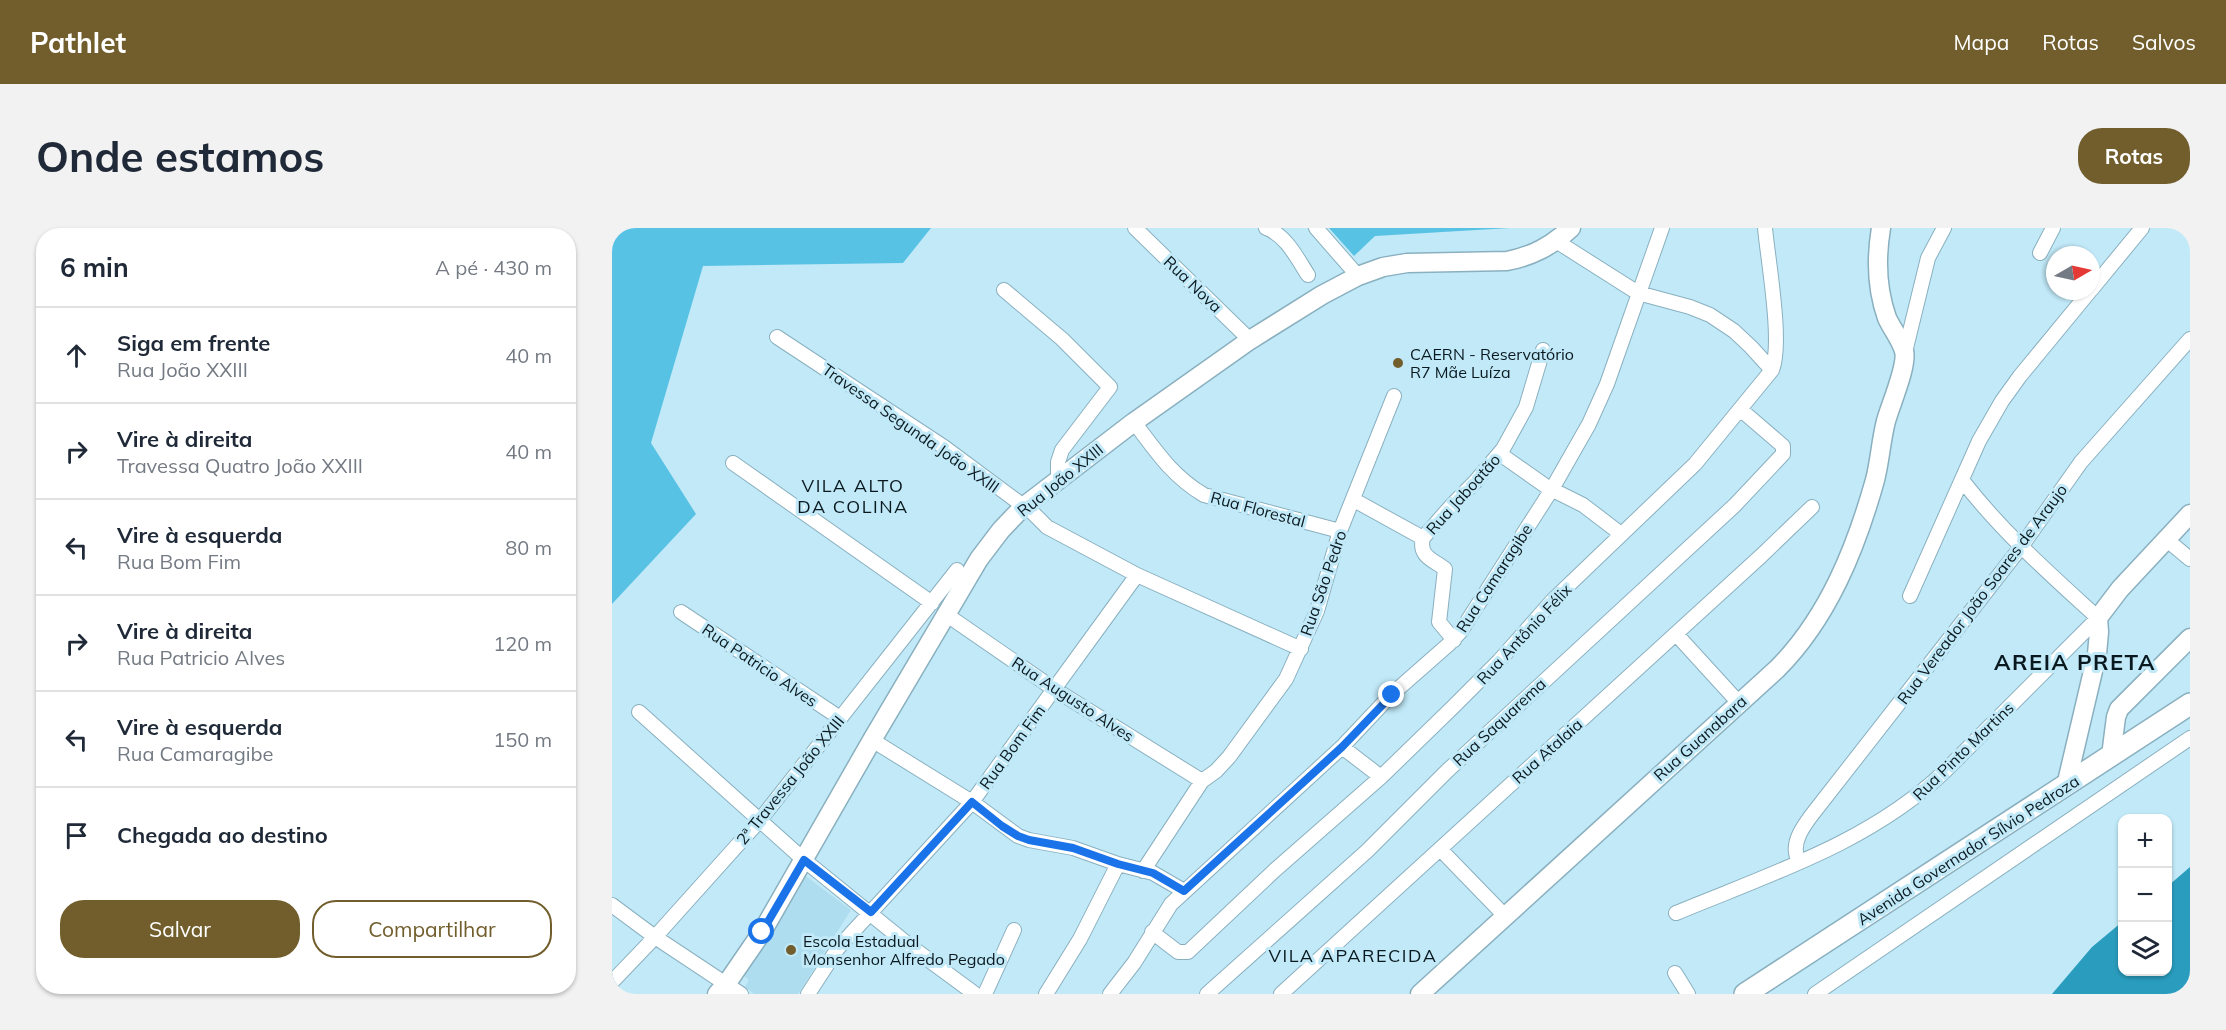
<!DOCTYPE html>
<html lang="pt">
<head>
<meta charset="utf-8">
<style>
  :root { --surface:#fff; --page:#f2f2f3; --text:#1f2937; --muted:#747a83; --line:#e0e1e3; --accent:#715e2c }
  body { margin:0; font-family:Mulish,sans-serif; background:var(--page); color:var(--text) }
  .controls { position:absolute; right:18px; bottom:18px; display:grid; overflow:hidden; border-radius:12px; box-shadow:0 2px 4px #0004 }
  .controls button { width:54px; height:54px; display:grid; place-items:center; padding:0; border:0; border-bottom:2px solid var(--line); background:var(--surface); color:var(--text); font:30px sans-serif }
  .compass { position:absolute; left:1434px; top:18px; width:54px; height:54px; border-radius:50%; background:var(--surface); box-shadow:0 2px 4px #0004; rotate:81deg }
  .stop { position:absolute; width:18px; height:18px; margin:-14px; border:4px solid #1a73e8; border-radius:50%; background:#fff }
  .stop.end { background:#1a73e8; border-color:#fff; box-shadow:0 2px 6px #0008 }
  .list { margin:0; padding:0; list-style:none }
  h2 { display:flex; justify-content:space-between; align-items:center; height:78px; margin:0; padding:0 24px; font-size:26px }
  h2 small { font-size:20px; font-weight:400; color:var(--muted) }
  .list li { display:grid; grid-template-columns:39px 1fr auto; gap:18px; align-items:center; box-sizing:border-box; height:96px; padding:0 24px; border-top:2px solid var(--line) }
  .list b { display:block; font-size:22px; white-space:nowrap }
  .list p { margin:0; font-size:20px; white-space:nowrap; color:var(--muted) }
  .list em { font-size:20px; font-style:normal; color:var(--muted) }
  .actions { display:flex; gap:12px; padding:18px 24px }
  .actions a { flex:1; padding:14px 0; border:2px solid var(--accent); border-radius:24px; text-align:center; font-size:21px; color:var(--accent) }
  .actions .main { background:var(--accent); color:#fff }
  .icon { flex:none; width:33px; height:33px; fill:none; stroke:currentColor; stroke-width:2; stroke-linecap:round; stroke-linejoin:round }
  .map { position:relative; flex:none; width:1578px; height:766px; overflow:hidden; border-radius:24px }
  header { display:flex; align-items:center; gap:36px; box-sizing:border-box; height:84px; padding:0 30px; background:var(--accent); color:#fff }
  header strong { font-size:28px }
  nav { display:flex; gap:33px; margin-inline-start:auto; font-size:21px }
  .intro { display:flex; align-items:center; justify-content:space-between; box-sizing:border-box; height:144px; padding:0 36px }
  h1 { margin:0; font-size:42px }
  .button { padding:15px 27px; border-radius:24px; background:var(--accent); color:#fff; font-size:21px; font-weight:700 }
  main { display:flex; gap:36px; padding:0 36px }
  aside { flex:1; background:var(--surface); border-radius:24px; box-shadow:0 2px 4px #0004 }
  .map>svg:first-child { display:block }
</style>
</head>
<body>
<header>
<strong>Pathlet</strong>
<nav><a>Mapa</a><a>Rotas</a><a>Salvos</a></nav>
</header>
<div class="intro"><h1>Onde estamos</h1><a class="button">Rotas</a></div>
<main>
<aside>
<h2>6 min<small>A pé · 430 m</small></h2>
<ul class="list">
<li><svg class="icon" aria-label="ahead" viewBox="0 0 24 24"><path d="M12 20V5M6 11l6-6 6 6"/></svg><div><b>Siga em frente</b><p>Rua João XXIII</p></div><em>40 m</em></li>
<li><svg class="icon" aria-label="right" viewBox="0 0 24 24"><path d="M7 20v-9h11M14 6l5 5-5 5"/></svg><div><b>Vire à direita</b><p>Travessa Quatro João XXIII</p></div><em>40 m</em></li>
<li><svg class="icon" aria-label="left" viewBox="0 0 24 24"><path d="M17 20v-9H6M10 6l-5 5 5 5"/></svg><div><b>Vire à esquerda</b><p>Rua Bom Fim</p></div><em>80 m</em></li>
<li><svg class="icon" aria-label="right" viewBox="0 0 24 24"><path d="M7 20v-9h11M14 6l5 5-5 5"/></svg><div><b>Vire à direita</b><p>Rua Patricio Alves</p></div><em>120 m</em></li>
<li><svg class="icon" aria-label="left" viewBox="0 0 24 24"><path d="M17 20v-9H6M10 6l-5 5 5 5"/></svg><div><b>Vire à esquerda</b><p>Rua Camaragibe</p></div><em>150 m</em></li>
<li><svg class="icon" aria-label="arrive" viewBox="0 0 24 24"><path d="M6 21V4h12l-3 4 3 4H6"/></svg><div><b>Chegada ao destino</b></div></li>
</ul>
<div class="actions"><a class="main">Salvar</a><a>Compartilhar</a></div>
</aside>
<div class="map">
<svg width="1578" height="766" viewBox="0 0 1578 766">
  <rect width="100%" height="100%" fill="#c1e9f8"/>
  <path fill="#adddef" d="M191,646L239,682L186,766H142L133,759L137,752L130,746Z"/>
  <path fill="#58c2e5" d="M0,0H319L291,35L91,38L39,215L84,286L0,376Z
    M717,0H898L763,8L742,28Z"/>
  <path fill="#2a9dbe" d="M1578,639V766H1440L1480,719L1510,694V744H1556V658Z"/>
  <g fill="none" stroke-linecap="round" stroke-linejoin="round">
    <g stroke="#8ab0bf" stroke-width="16">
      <path id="street" d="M523,0L638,112
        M654,0C674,7 685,30 696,47
        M704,0L746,48
        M944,13L1026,65L1078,79L1098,87L1122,103L1139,119L1160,142
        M1428,25L1441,0
        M392,62L450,111L498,159L450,222L446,234V251
        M1479,62L1530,0
        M165,109L332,219L421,285L435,299L525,347L689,421
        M1293,124L1316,30L1332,0
        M522,194C544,223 560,248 592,267L728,303
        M888,226L935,259L971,277L1009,306
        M121,235L320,375
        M742,272L811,310
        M811,310L840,277L863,254L891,221L914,179L931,122
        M811,310C806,329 822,332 833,341L827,394L842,412
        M1555,312L1578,331
        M1298,368L1367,213L1390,173L1408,148L1478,63
        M69,384L228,490
        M335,387L442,461L590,553
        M1064,406L1127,475
        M27,484L192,632L298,718L363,766
        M260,512L360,574L406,608L417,612L461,620L506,636L541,645L572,663
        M730,519L769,549
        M828,621L893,688
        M1187,633C1176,615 1195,593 1206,579L1409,319L1469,234L1578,111
        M531,643L590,553L604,543L617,529L674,451L705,383L728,303L782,168
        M0,677L43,709L129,766
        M1064,685C1158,646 1259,614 1333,543L1486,390C1438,346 1390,304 1350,252
        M540,704L566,724H576L663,642L769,549L841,479L887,433L941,372L1083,236L1160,142C1171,115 1156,33 1153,0
        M1063,745L1076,766
        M0,754L43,709L148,592L345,342
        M196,766L226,720L360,574L525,347
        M373,766L402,702
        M434,766L468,711L506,636
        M498,766L522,735L559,676L730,519L779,467L837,416L849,403L940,261L977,196L995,156L1050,0
        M595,766L755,623L835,543L1123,277L1171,226V218L1128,181
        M669,766L1149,328L1200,279
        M1203,766L1578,510"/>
    </g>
    <g stroke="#8ab0bf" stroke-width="21">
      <path id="secondary" d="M1499,528L1504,489L1507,481L1578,410
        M1454,558L1485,426L1487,404L1486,390L1508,361L1578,286
        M105,766L115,755L150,704L260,512L367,331L389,302L411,279L522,194L638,112L710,67L746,48L771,39L795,35L895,33C921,28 939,18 959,0
        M808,766L1165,441C1216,390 1244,320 1263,252C1268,233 1269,212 1274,193C1278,178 1296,137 1292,123C1289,112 1280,101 1275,90C1265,62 1264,30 1269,0"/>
    </g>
    <g stroke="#8ab0bf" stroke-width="24">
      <path id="primary" d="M1133,766L1578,476"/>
    </g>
    <use href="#street" stroke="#fff" stroke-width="14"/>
    <use href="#secondary" stroke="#fff" stroke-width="18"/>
    <use href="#primary" stroke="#fff" stroke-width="21"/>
  </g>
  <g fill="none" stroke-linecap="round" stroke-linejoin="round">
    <path stroke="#1a73e8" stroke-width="8" d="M150,704L192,632L259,684L360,574L390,598L406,608L417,612L461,620L506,636L541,645L572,663L730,519L780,467"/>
  </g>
  <g fill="#715e2c" stroke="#c1e9f8" stroke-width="2">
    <circle cx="786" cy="135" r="6"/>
    <circle cx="179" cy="722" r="6"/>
  </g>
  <g text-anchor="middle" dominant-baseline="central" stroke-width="6" stroke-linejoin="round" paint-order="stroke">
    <g font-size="16" fill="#0a191f" stroke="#c1e9f8">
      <text transform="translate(581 56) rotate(44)">Rua Nova</text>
      <text transform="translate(299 200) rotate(35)">Travessa Segunda João XXIII</text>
      <text transform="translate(448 252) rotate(-39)">Rua João XXIII</text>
      <text transform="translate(851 266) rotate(-48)">Rua Jaboatão</text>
      <text transform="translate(646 281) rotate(15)">Rua Florestal</text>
      <text transform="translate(882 350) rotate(-57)">Rua Camaragibe</text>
      <text transform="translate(711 355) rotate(-71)">Rua São Pedro</text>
      <text transform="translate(1370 366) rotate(-53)">Rua Vereador João Soares de Araujo</text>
      <text transform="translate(912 406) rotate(-47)">Rua Antônio Félix</text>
      <text transform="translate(148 437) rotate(34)">Rua Patricio Alves</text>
      <text transform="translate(461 471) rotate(33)">Rua Augusto Alves</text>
      <text transform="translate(887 494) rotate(-43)">Rua Saquarema</text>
      <text transform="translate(1088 510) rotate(-42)">Rua Guanabara</text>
      <text transform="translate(400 519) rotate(-54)">Rua Bom Fim</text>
      <text transform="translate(935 523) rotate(-42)">Rua Atalaia</text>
      <text transform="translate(1351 523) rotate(-44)">Rua Pinto Martins</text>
      <text transform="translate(178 552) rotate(-51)">2ª Travessa João XXIII</text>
      <text transform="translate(1356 622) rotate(-33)">Avenida Governador Sílvio Pedroza</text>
    </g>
    <g font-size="16" fill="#0a191f" stroke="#c1e9f8" text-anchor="start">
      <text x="798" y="126">CAERN - Reservatório<tspan x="798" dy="18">R7 Mãe Luíza</tspan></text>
      <text x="191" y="713">Escola Estadual<tspan x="191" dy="18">Monsenhor Alfredo Pegado</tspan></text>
    </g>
    <g font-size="18" letter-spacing="1.5" fill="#0a191f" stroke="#c1e9f8">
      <text x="241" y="257">VILA ALTO<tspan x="241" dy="21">DA COLINA</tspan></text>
      <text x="741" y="727">VILA APARECIDA</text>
    </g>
    <g font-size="22" font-weight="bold" letter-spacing="1.5" fill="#0a191f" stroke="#c1e9f8">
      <text x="1463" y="434">AREIA PRETA</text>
    </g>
  </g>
</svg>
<div class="controls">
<button>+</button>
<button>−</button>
<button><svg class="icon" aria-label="layers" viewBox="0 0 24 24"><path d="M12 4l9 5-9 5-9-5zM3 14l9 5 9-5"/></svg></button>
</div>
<svg class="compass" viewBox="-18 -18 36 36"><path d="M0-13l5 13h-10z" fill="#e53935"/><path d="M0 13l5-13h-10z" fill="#747a83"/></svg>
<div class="stop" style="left:150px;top:704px"></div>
<div class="stop end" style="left:780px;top:467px"></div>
</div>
</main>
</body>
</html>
